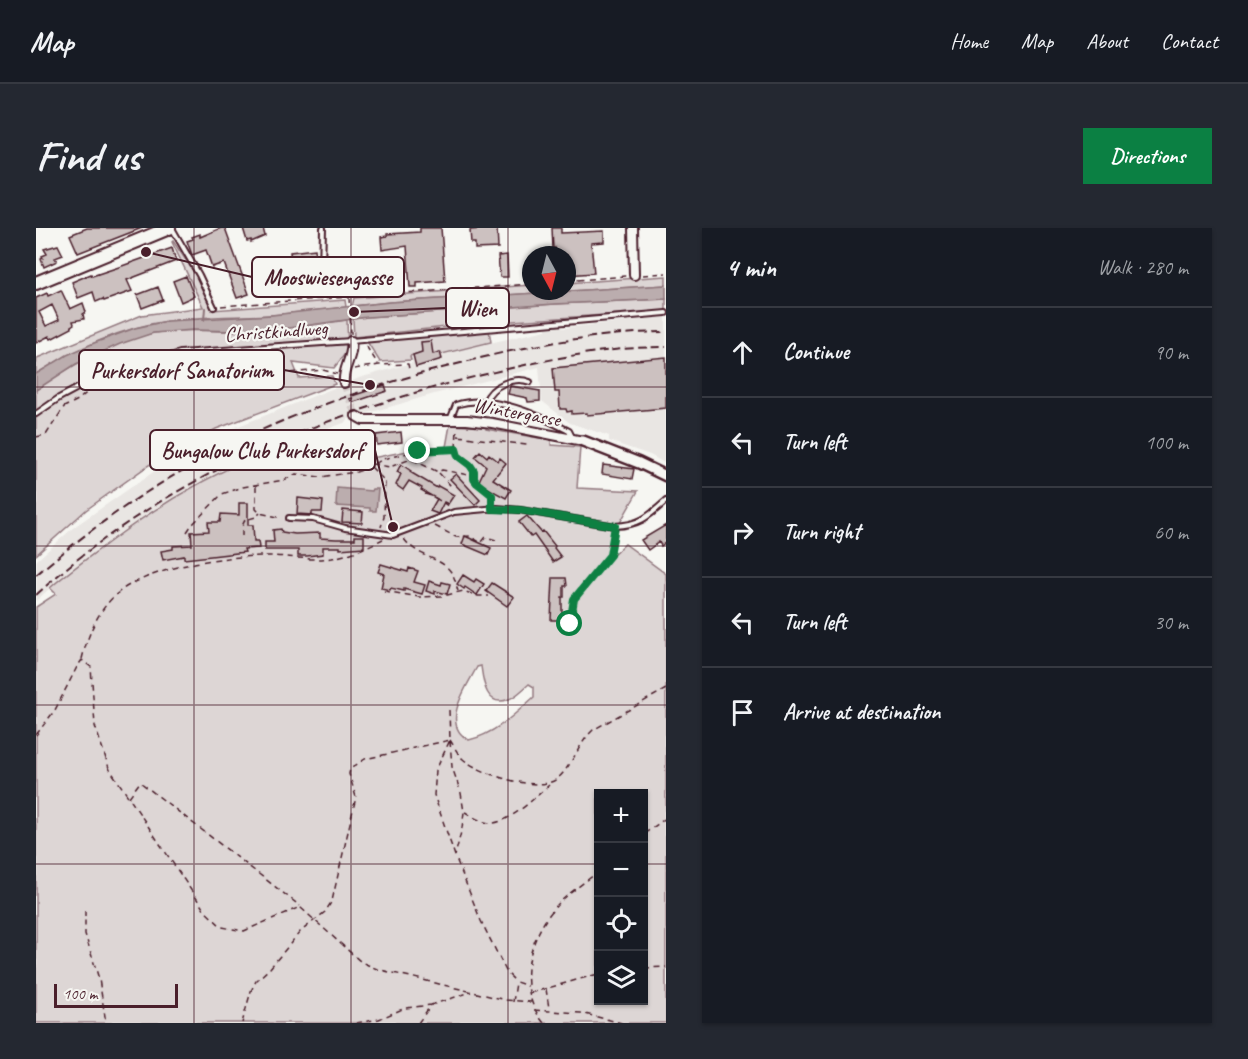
<!DOCTYPE html>
<html lang="en">
<head>
<meta charset="utf-8">
<style>
  :root { --surface:#171b24; --page:#242831; --text:#f1f3f6; --muted:#9ea1a6; --line:#363941; --accent:#0b8043 }
  body { margin:0; font-family:Caveat,sans-serif; background:var(--page); color:var(--text) }
  .controls { position:absolute; right:18px; bottom:18px; display:grid; overflow:hidden; border-radius:0px; box-shadow:0 2px 4px #0004 }
  .controls button { width:54px; height:54px; display:grid; place-items:center; padding:0; border:0; border-bottom:2px solid var(--line); background:var(--surface); color:var(--text); font:30px sans-serif }
  .compass { position:absolute; left:486px; top:18px; width:54px; height:54px; border-radius:50%; background:var(--surface); box-shadow:0 2px 4px #0004; rotate:173deg }
  .scale { position:absolute; left:18px; bottom:15px; width:124px; box-sizing:border-box; padding-left:6px; border:3px solid #4a1f2b; border-top:0; font-size:16px; line-height:21px; white-space:nowrap; color:#4a1f2b; -webkit-text-stroke:4px #f6f6f2; paint-order:stroke }
  .stop { position:absolute; width:18px; height:18px; margin:-14px; border:4px solid #0b8043; border-radius:50%; background:#fff }
  .stop.end { background:#0b8043; border-color:#fff; box-shadow:0 2px 6px #0008 }
  .list { margin:0; padding:0; list-style:none }
  h2 { display:flex; justify-content:space-between; align-items:center; height:78px; margin:0; padding:0 24px; font-size:26px }
  h2 small { font-size:20px; font-weight:400; color:var(--muted) }
  .list li { display:grid; grid-template-columns:39px 1fr auto; gap:18px; align-items:center; box-sizing:border-box; height:90px; padding:0 24px; border-top:2px solid var(--line) }
  .list b { display:block; font-size:22px; white-space:nowrap }
  .list em { font-size:20px; font-style:normal; color:var(--muted) }
  .icon { flex:none; width:33px; height:33px; fill:none; stroke:currentColor; stroke-width:2; stroke-linecap:round; stroke-linejoin:round }
  .map { position:relative; flex:none; width:630px; height:795px; overflow:hidden; border-radius:0px }
  header { display:flex; align-items:center; gap:36px; box-sizing:border-box; height:84px; padding:0 30px; background:var(--surface); border-bottom:2px solid var(--line) }
  header strong { font-size:28px }
  nav { display:flex; gap:33px; margin-inline-start:auto; font-size:21px }
  .intro { display:flex; align-items:center; justify-content:space-between; box-sizing:border-box; height:144px; padding:0 36px }
  h1 { margin:0; font-size:42px }
  .button { padding:15px 27px; border-radius:0px; background:var(--accent); color:#fff; font-size:21px; font-weight:700 }
  main { display:flex; gap:36px; padding:0 36px }
  aside { flex:1; background:var(--surface); border-radius:0px; box-shadow:0 2px 4px #0004 }
  .map>svg:first-child { display:block }
</style>
</head>
<body>
<header>
<strong>Map</strong>
<nav><a>Home</a><a>Map</a><a>About</a><a>Contact</a></nav>
</header>
<div class="intro"><h1>Find us</h1><a class="button">Directions</a></div>
<main>
<div class="map">
<svg width="630" height="795" viewBox="0 0 630 795">
  <rect width="100%" height="100%" fill="#f6f6f2"/>
  <filter id="ink" filterUnits="userSpaceOnUse"><feTurbulence type="fractalNoise" baseFrequency=".0167" numOctaves="2"/><feDisplacementMap in="SourceGraphic" scale="12" xChannelSelector="R" yChannelSelector="G"/><feConvolveMatrix kernelMatrix="1 2 1 2 8 2 1 2 1" color-interpolation-filters="sRGB"/></filter>
  <g filter="url(#ink)">
    <path fill="#e9e6e3" d="M630,89V236L614,227L573,213V208L534,195L506,173L503,139L398,166L312,191L308,195L252,215L169,251L138,269L83,305L27,348L0,373V333L38,299L139,229L195,201L303,158L304,160L312,158V155L323,150L376,135V132L405,124L406,126L510,102V99L526,98L527,100Z"/>
    <path fill="#ddd6d5" stroke="#947a80" stroke-width="1.5" fill-rule="evenodd" d="M137,13L164,53L176,82L309,72L310,79C285,82 259,85 233,87C199,89 165,88 132,93C85,99 40,122 0,146L1,130L106,87L167,79L136,14Z
      M630,48V57L354,74L316,78L318,70L495,57V63H531V55Z
      M630,71V83L447,95L318,109L317,91L331,89L519,76Z
      M311,92L312,122L298,140L257,135L263,150L296,148L299,156L180,201L113,237L50,282L0,327V162C27,141 85,110 119,105C148,100 177,104 206,103C242,102 276,97 311,92Z
      M453,102L455,114L406,126L405,124L389,128L387,124L374,128L375,132L344,134L330,112Z
      M414,197L450,199V201L515,212V217L544,219L541,260L602,263L581,300L576,328L589,316L630,346V795H0V379L20,366L14,360C32,344 52,330 72,315C129,272 190,237 257,213L259,216L286,207L290,213L336,230L392,219H410ZM445,438C447,453 450,481 473,471C480,469 487,461 493,456L498,459V469C479,486 459,506 433,512C403,497 431,458 441,439ZM562,566H608V772H562Z"/>
    <path fill="#bbadae" stroke="#8e747a" stroke-width="1.5" d="M630,57V71L519,76L331,89L239,102L203,103L157,102L117,105L84,116L40,136L0,162V146L31,127L58,115L99,100L131,93L236,87L354,74Z
      M301,260L335,263L336,261H342L340,283H334V280L300,278Z"/>
    <g fill="none" stroke-linecap="round" stroke-linejoin="round">
      <path stroke="#8e747a" stroke-width="2" d="M168,92L169,80"/>
    </g>
    <path fill="#ccc1c0" stroke="#4a1f2b" stroke-width="1.5" fill-rule="evenodd" d="M51,0H106L42,25L34,7Z
      M185,0H189L213,66L201,70L188,35L176,39L170,22L156,27L151,13L157,11L156,9L164,6V9Z
      M207,0H227L229,8L215,14V12L211,13Z
      M384,0H405L409,53L381,55V59H374L371,18L346,22L345,9L351,8V6L384,4Z
      M461,0L462,20L439,21V15H435L434,2Z
      M516,0H525V5L568,3V14L555,15L558,45L531,47V27H519V20L517,21Z
      M22,17L27,27L19,30L21,33L8,39L5,31L7,30L6,28L11,26L8,21Z
      M136,20L140,33L91,52L96,63L68,73L67,71L60,74L57,64L42,70L36,54L55,46L56,48L86,38Z
      M279,21L281,39L273,40L275,61L251,64L249,46L256,45L254,24Z
      M471,27L472,49H464L462,28Z
      M150,48L158,68L145,74L137,53Z
      M122,59L127,72L106,80L101,67Z
      M25,62L34,81L47,75L50,84L47,86L48,91L37,93L38,96L35,98L36,100L15,111L13,108L0,115V70L11,65L12,68ZM16,77L23,92L10,98L3,84Z
      M395,113L397,126L404,124L406,131L380,139L377,127L386,124L385,114Z
      M630,129V180L551,187V185L536,186V183L531,184L530,181H524L523,164H519L517,140Z
      M349,157L351,163L318,174L316,168Z
      M474,158L504,163V173L492,174L491,170L472,166Z
      M365,204L366,214L341,217L340,207Z
      M444,223L451,229L453,226L462,233L464,230L470,235L457,251L475,262L470,270L442,255L450,238L439,229Z
      M365,236L375,243L374,244L401,260L402,258L418,267L412,276L408,274L402,286L394,283L401,271L385,262L386,260L373,253L367,262L360,257L365,246L361,244Z
      M567,237L598,241L596,251L566,246Z
      M420,246L444,272L439,277L414,251Z
      M262,270L287,273L286,284H276V287L261,286Z
      M203,275H212V297H217L218,313H222L223,320L208,321L209,324L175,328L148,331V328L127,332L125,323L137,321V318L156,317L155,304L173,303L172,294H184L185,286L203,287Z
      M307,282L327,284L326,295L306,294Z
      M491,288L505,304L507,303L519,318L518,320L525,329L517,334L498,307L495,309L483,294Z
      M630,297V314L625,318L623,314L612,322L605,312Z
      M245,301L246,304L259,306L284,305V310L300,311H319V308H328V319L304,321V319H287V326L271,328H262V322H229V314H238L237,302Z
      M429,308L455,320L452,327L426,316Z
      M345,336L372,344L373,340L382,343L378,354L389,357L386,366L368,361V363L355,360L354,362L345,360L348,346L342,344Z
      M427,347L438,354L440,351L448,356L441,367L429,359L428,361L421,356Z
      M517,350H530L531,358H528V369H526V392H515Z
      M393,353L405,357L406,354L414,356L411,366L399,363V366L390,363Z
      M456,355L478,369L471,378L450,363Z"/>
    <g fill="none" stroke-linecap="round" stroke-linejoin="round">
      <path stroke="#d4cbca" stroke-width="8" stroke-dasharray="8 4" stroke-linecap="butt" d="M308,155L320,188"/>
      <g stroke="#4a1f2b" stroke-width="8">
        <path id="service" d="M136,0L163,47L178,79
          M283,56V45L286,41L287,0
          M449,174C455,157 478,148 494,154
          M0,186L23,170L64,148L144,125L315,113L630,85
          M414,192L420,177C454,165 503,187 533,203L537,211
          M253,290L277,291L309,300L357,307L418,284L461,280L484,282L579,298C604,297 612,289 630,273"/>
      </g>
      <g stroke="#4a1f2b" stroke-width="12">
        <path id="minor" d="M597,0L598,47
          M308,155C306,140 318,129 315,113
          M320,188L327,192H431L456,195L547,213"/>
      </g>
      <g stroke="#4a1f2b" stroke-width="14">
        <path id="tertiary" d="M547,213L603,235L630,248"/>
      </g>
      <g stroke="#4a1f2b" stroke-width="16">
        <path id="primary" d="M0,55L133,0"/>
      </g>
      <path stroke="#4a1f2b" stroke-width="1.5" stroke-dasharray="6 4.5" stroke-linecap="butt" d="M607,47L630,45
        M531,53L590,48
        M313,69L315,106
        M185,78L495,56
        M330,118L342,136
        M195,128L219,134L233,140L251,145L287,142L301,146
        M318,141L343,137L372,136L373,141
        M313,171L317,170
        M314,173L317,172
        M422,208L491,217
        M0,209L10,207L28,179L42,172L55,161L73,152
        M336,236L354,239L375,231L402,244L406,242L438,248C439,237 429,234 421,228L420,222
        M335,239L349,253L348,289L345,299
        M403,245L415,258
        M438,249L441,255L456,267L457,274
        M220,257V281L224,285L246,290
        M389,266L398,269L412,278
        M399,298L420,309L434,308L445,315L450,309L463,313
        M151,304L155,298L186,266L207,259L248,252L260,246L284,249L320,244L330,241L347,231L372,225L420,221L421,201
        M206,308V298L209,292L220,289L224,285
        M368,311C382,330 405,329 415,344C419,349 420,357 422,363
        M348,363L383,369L407,368L427,363L442,368H453
        M534,396L538,371L574,327L578,305
        M46,431C52,406 62,381 83,364C91,357 102,353 111,349C150,334 190,328 232,328C253,328 275,333 296,330C314,327 331,319 347,311
        M413,482L414,512L400,542L398,567L419,628L445,693L471,745L480,754L492,758
        M0,507L19,482L41,439L46,432L55,439L59,498L73,540L169,683L186,699L208,703L264,679L325,734L341,741L470,772L495,774
        M414,512C418,518 422,527 427,531C444,546 504,566 522,550C536,538 543,515 557,502L630,461
        M414,513L416,539L425,565L428,584L426,600L419,628
        M93,569L104,554L264,678
        M429,584C436,588 446,595 455,595C472,596 501,568 513,557
        M608,606L630,590
        M49,682V706L63,751L70,795
        M608,740L630,739
        M510,761L513,780
        M494,765L562,746
        M477,774L480,755
        M498,782L545,785L586,795
        M206,795L215,763L220,753L234,740L264,704L289,684L296,673L320,569L313,546L314,541L329,531L414,512
        M320,795L343,791L369,780L395,777
        M382,795L395,777L435,764
        M508,795C478,760 493,707 522,676C534,664 549,654 562,644"/>
      <use href="#service" stroke="#f6f6f2" stroke-width="4"/>
      <use href="#minor" stroke="#f6f6f2" stroke-width="8"/>
      <use href="#tertiary" stroke="#f6f6f2" stroke-width="9"/>
      <use href="#primary" stroke="#f6f6f2" stroke-width="12"/>
      <path stroke="#4a1f2b" stroke-width="2" stroke-dasharray="9 4.5" stroke-linecap="butt" d="M0,347C126,239 250,180 410,139C483,119 554,105 630,104
        M0,367C124,252 280,188 442,148C504,133 566,119 630,119"/>
    </g>
  </g>
  <g fill="none" stroke-linecap="round" stroke-linejoin="round" filter="url(#ink)">
    <path stroke="#0b8043" stroke-width="8" d="M382,223L420,221L422,228L434,237L438,243V251L441,255L456,267V281L484,282L579,298L574,327L538,371L534,396"/>
  </g>
  <path fill="none" stroke="#4a1f2b" stroke-width="1.5" stroke-opacity="0.55" d="M158,0V795M315,0V795M472,0V795M0,159H630M0,318H630M0,477H630M0,636H562M608,636H630"/>
  <g text-anchor="middle" dominant-baseline="central" stroke-width="4.5" stroke-linejoin="round" paint-order="stroke">
    <g font-size="21" fill="#4a1f2b" stroke="#f6f6f2">
      <text transform="translate(240 103) rotate(-4)">Christkindlweg</text>
      <text transform="translate(481 184) rotate(10)">Wintergasse</text>
    </g>
  </g>
  <path fill="none" stroke="#4a1f2b" stroke-width="2" d="M110 24L216 49M318 84L410 80M334 157L248 142M357 299L339 222"/>
  <g fill="#4a1f2b" stroke="#f6f6f2" stroke-width="2">
    <circle cx="110" cy="24" r="6"/>
    <circle cx="318" cy="84" r="6"/>
    <circle cx="334" cy="157" r="6"/>
    <circle cx="357" cy="299" r="6"/>
  </g>
  <g fill="#f6f6f2" stroke="#4a1f2b" stroke-width="2">
    <rect x="216" y="29" width="152" height="40" rx="6"/>
    <rect x="410" y="60" width="63" height="40" rx="6"/>
    <rect x="43" y="122" width="205" height="40" rx="6"/>
    <rect x="114" y="202" width="225" height="40" rx="6"/>
  </g>
  <g font-size="22" text-anchor="middle" font-weight="bold" fill="#4a1f2b">
    <text x="292" y="57">Mooswiesengasse</text>
    <text x="442" y="88">Wien</text>
    <text x="146" y="150">Purkersdorf Sanatorium</text>
    <text x="226" y="230">Bungalow Club Purkersdorf</text>
  </g>
</svg>
<div class="controls">
<button>+</button>
<button>−</button>
<button><svg class="icon" aria-label="locate" viewBox="0 0 24 24"><circle cx="12" cy="12" r="6"/><path d="M12 2v4M12 18v4M2 12h4M18 12h4"/></svg></button>
<button><svg class="icon" aria-label="layers" viewBox="0 0 24 24"><path d="M12 4l9 5-9 5-9-5zM3 14l9 5 9-5"/></svg></button>
</div>
<svg class="compass" viewBox="-18 -18 36 36"><path d="M0-13l5 13h-10z" fill="#e53935"/><path d="M0 13l5-13h-10z" fill="#9ea1a6"/></svg>
<div class="scale">100 m</div>
<div class="stop" style="left:534px;top:396px"></div>
<div class="stop end" style="left:382px;top:223px"></div>
</div>
<aside>
<h2>4 min<small>Walk · 280 m</small></h2>
<ul class="list">
<li><svg class="icon" aria-label="ahead" viewBox="0 0 24 24"><path d="M12 20V5M6 11l6-6 6 6"/></svg><div><b>Continue</b></div><em>90 m</em></li>
<li><svg class="icon" aria-label="left" viewBox="0 0 24 24"><path d="M17 20v-9H6M10 6l-5 5 5 5"/></svg><div><b>Turn left</b></div><em>100 m</em></li>
<li><svg class="icon" aria-label="right" viewBox="0 0 24 24"><path d="M7 20v-9h11M14 6l5 5-5 5"/></svg><div><b>Turn right</b></div><em>60 m</em></li>
<li><svg class="icon" aria-label="left" viewBox="0 0 24 24"><path d="M17 20v-9H6M10 6l-5 5 5 5"/></svg><div><b>Turn left</b></div><em>30 m</em></li>
<li><svg class="icon" aria-label="arrive" viewBox="0 0 24 24"><path d="M6 21V4h12l-3 4 3 4H6"/></svg><div><b>Arrive at destination</b></div></li>
</ul>
</aside>
</main>
</body>
</html>
